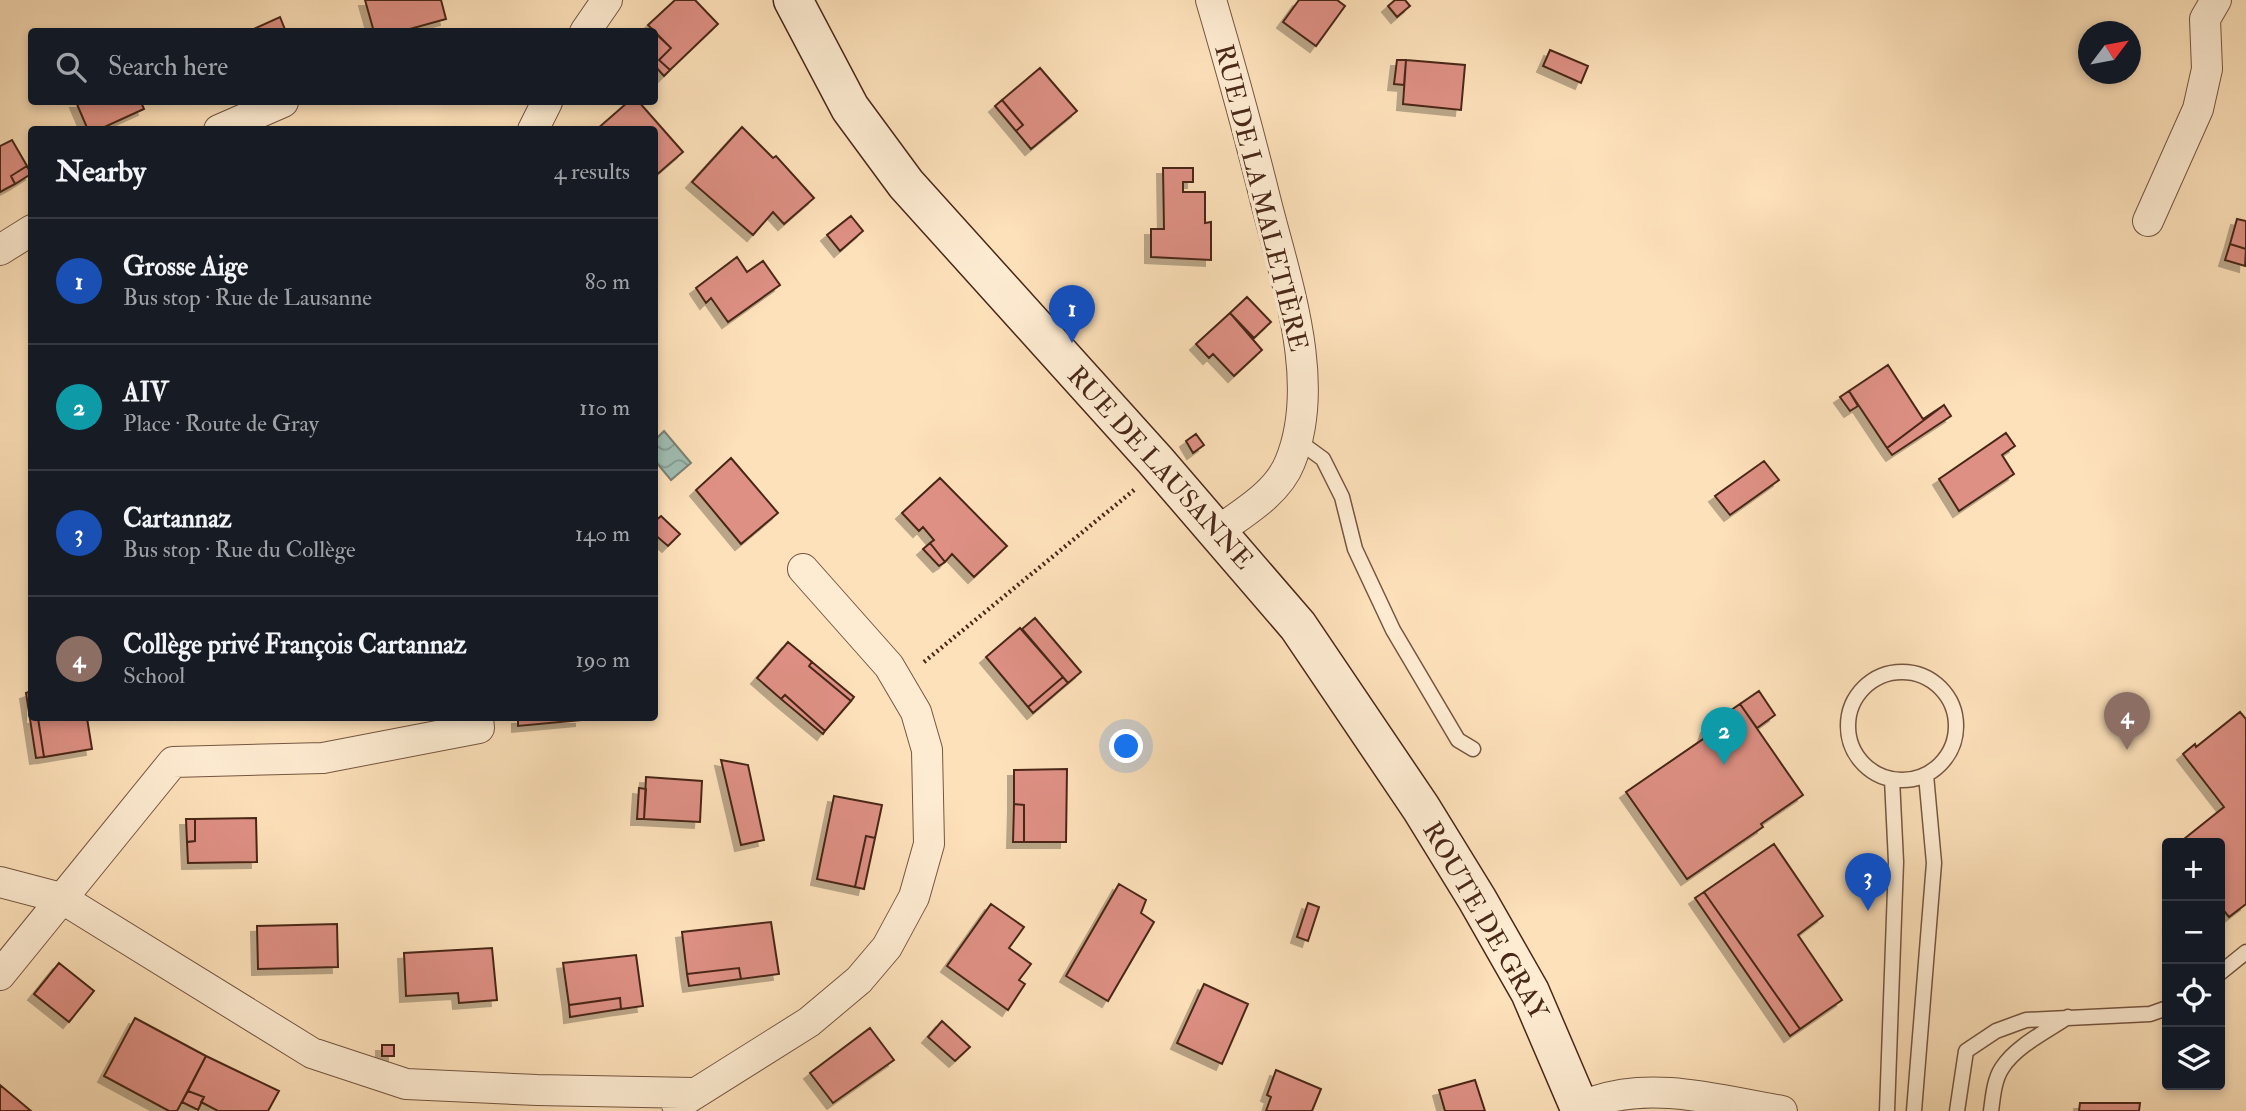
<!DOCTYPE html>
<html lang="en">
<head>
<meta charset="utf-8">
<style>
  :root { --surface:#171b24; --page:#20242c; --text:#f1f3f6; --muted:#9ea1a6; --line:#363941; --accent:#db2777 }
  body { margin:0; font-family:"IM FELL Double Pica",serif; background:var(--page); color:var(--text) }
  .controls { position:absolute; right:21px; bottom:21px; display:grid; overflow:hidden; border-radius:7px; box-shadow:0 4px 10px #0003 }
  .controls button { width:63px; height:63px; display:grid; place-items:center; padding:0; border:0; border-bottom:2px solid var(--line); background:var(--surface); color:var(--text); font:35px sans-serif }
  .compass { position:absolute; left:2078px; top:21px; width:63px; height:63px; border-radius:50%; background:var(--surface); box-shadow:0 4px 10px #0003; rotate:58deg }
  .you { position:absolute; left:1127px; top:747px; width:24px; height:24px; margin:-18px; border:5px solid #fff; border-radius:50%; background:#1a73e8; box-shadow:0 0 0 10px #1a73e833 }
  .badge { display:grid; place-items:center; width:46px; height:46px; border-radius:50%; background:var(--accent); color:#fff; font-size:23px; font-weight:700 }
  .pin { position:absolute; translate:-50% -58px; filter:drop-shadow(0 2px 4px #0008) }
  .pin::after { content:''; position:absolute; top:37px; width:24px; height:21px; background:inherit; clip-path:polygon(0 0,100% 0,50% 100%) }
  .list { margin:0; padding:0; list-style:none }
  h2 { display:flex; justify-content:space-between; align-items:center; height:91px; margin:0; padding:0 28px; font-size:30px }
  h2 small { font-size:23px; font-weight:400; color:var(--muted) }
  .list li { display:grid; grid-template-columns:46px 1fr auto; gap:21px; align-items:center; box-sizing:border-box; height:126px; padding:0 28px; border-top:2px solid var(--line) }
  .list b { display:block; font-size:26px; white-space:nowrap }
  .list p { margin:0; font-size:23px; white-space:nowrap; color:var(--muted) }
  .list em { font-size:23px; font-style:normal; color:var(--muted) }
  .icon { flex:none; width:38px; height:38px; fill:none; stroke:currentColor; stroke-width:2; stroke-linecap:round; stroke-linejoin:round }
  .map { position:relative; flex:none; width:2246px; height:1111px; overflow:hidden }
  .search { position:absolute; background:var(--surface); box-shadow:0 4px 10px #0003; left:28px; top:28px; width:630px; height:77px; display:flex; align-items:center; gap:18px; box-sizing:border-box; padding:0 24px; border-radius:7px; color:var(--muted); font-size:26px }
  .panel { position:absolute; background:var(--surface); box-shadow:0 4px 10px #0003; left:28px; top:126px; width:630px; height:595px; border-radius:7px }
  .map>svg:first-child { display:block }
</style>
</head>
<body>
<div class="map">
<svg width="2246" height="1111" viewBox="0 0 2246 1111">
  <defs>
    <pattern id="water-waves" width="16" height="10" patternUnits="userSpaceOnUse" patternTransform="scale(1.75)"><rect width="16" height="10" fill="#9fbdb2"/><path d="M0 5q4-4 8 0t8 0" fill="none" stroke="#849a90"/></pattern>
    <filter id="shadow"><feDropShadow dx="-6" dy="6" stdDeviation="0" flood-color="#0004"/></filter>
  </defs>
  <rect width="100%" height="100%" fill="#fde1ba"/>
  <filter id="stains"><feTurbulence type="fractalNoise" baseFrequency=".00286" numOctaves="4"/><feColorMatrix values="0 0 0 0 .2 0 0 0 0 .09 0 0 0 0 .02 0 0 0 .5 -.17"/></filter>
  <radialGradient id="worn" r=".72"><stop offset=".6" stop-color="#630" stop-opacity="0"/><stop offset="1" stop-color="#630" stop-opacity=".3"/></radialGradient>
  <path fill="url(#water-waves)" stroke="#7d8174" stroke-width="2" d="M664,431L691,463L671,480L655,461V440Z"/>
  <path fill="#de9084" stroke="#492818" stroke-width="2" filter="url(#shadow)" d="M365,0H441L446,19L399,32H374Z
    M675,0H695L718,24L670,70L659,60L671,48L648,25Z
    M1299,0H1337L1345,6L1316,46L1283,22Z
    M1395,0H1405L1410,6L1397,17L1388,6Z
    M280,17L286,32H247Z
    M654,32L671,48L659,60L670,70L664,76L654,65Z
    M1550,50L1588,66L1581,83L1543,66Z
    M1397,60H1406L1404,85L1394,84Z
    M1406,60L1465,65L1461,110L1403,104Z
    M1040,68L1077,111L1031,149L1016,131L1023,125L1002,100Z
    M1002,100L1023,125L1016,131L995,106Z
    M76,102H141L144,109L98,130H88Z
    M628,102H639L683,152L654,177V130H596Z
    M742,127L773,158L776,156L814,198L784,224L773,212L753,235L692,182Z
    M12,140L27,166L11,176L15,184L0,192V146Z
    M27,166L31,174L15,184L11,176Z
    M1163,168H1193V182H1183V192H1205V223L1211,222V260L1151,257V229H1164Z
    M851,216L863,231L840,251L827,235Z
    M2237,219L2246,221V249L2230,244Z
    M2230,244L2246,249L2245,266L2225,260Z
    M737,257L747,272L763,261L780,285L728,322L711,298L706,303L696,288Z
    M1247,297L1271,322L1254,338L1230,313Z
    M1230,313L1262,350L1234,376L1213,354L1209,358L1196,344Z
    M1888,365L1923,419L1944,405L1887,448L1849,391Z
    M1849,391L1858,406L1850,411L1840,397Z
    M1944,405L1951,416L1892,455L1887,448Z
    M2006,433L2015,446L2002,455L2014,474L1959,511L1939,479Z
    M1196,434L1204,445L1193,453L1186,441Z
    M731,458L778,513L741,544L696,490Z
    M1764,461L1779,480L1730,515L1715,496Z
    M940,478L1007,546L974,577L952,554L945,562L930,543L934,540L923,527L919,531L902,513Z
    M661,516L680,534L668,546L654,534V522Z
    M930,543L945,562L939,566L923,549Z
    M1035,618L1081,672L1068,683L1022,629Z
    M1020,628L1063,677L1028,707L986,657Z
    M788,642L812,662L809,666L851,701L825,731L785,695L781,699L757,678Z
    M812,662L854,697L851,701L809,666Z
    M1063,677L1068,683L1033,713L1028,707Z
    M32,691V718H38L44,757L36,758L26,693Z
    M1759,691L1775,715L1757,728L1740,704Z
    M785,695L825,731L823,734L781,699Z
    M1740,704L1803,795L1761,824L1763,827L1687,879L1626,792L1703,739L1707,727Z
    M2240,712L2246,719V904L2229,917L2220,906V843H2179L2224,807L2183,754L2195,744L2196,747Z
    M38,718H87L92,749L44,757Z
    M518,718H581V720L518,726Z
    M721,760L748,765L764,840L741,845Z
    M1067,769L1066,842H1024V805L1014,804V770Z
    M646,777L702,781L700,822L644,819Z
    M639,788L646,789L644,819H637Z
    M834,796L882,805L875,838L866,836L855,887L817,879Z
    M1014,804L1024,805V842H1013Z
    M256,818L257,862L188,863L187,842L195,841V819Z
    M186,819H195V841L187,842Z
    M866,836L875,838L864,889L855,887Z
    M1774,844L1823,916L1798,935L1842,1000L1800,1029L1704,892Z
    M1119,884L1146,900L1141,913L1154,922L1108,1001L1066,976Z
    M1704,892L1800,1029L1790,1036L1695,898Z
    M1308,903L1319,907L1308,941L1297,937Z
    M991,904L1024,927L1009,948L1031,964L1019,980L1025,984L1008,1010L947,966Z
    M771,922L779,974L741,979L739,968L687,974L682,932Z
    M337,924L338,967L258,969L257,926Z
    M492,948L497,1000L459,1003L458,993L406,996L404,953Z
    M636,955L643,1006L621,1009L620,998L569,1005L563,963Z
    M59,963L94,991L69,1022L34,994Z
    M739,968L741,979L689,986L687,974Z
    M1204,984L1248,1004L1222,1064L1177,1043Z
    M620,998L621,1009L570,1017L569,1005Z
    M135,1018L206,1056L177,1111H169L104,1076Z
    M942,1021L970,1047L955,1061L928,1037Z
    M870,1028L894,1060L833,1103L810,1073Z
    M382,1045H394V1056H382Z
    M206,1056L279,1091L268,1111H218L201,1102L204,1097L188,1091Z
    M1276,1070L1321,1089L1312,1111H1266L1271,1097L1267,1095Z
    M1475,1080L1485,1111H1445L1439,1090Z
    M0,1085L31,1111H0Z
    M188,1091L204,1097L198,1110L182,1102Z
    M2080,1103H2140L2139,1111H2079Z"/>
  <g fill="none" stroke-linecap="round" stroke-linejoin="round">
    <g stroke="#765640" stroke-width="17">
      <path id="lane" d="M1297,440L1323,459L1342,497L1355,549L1393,630L1458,740L1473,749
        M1848 726a54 54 0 1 1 108 0a54 54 0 1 1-108 0Z
        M2220,973L2246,952
        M1887,1111L1896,862L1892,779
        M1914,1111L1934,863L1926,775
        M1957,1111L1966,1051L1996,1031L2026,1020L2150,1014L2167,1008
        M1991,1111C1993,1097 1994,1080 2002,1068C2016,1046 2047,1031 2068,1017"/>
    </g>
    <g stroke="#765640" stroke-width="32">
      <path id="street" d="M1211,0C1231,68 1250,137 1267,206C1287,284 1322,384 1290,462C1278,493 1243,513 1218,531
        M585,32L607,0
        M219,130L283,102
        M533,130L547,102
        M2148,221L2198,109L2207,69L2205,19L2216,0
        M0,250L32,230
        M0,882L61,898L312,1053L406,1084L537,1090L694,1093
        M0,975L173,762L323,758L479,728L478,718
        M677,1105L809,1022L859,980L887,947L914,897L929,844L927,750L916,712L889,666L803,569
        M1577,1111C1582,1105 1588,1104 1596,1101C1655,1081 1721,1101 1782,1111"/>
    </g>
    <g stroke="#492818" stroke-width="41">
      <path id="secondary" d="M793,0L850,108L906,184L1155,460L1298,626L1421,808L1477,899L1530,992L1581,1111"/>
    </g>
    <path stroke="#492818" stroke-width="4.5" stroke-dasharray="2 3.5" stroke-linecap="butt" d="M924,662L1134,490"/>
    <use href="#lane" stroke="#feecd2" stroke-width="14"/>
    <use href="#street" stroke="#feecd2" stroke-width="30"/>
    <use href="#secondary" stroke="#feecd2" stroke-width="38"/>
  </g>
  <g text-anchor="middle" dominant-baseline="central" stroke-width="7" stroke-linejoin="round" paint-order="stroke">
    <g font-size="26" fill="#492818" stroke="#feecd2">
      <text transform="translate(1261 198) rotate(76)">RUE DE LA MALETIÈRE</text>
      <text transform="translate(1160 468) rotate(48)">RUE DE LAUSANNE</text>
      <text transform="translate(1485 921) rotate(60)">ROUTE DE GRAY</text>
    </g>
  </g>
  <rect width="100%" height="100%" filter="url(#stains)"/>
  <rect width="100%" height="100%" fill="url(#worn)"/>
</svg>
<div class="controls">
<button>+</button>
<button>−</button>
<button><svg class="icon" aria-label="locate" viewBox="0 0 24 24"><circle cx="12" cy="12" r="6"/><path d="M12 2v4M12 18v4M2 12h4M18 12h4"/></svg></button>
<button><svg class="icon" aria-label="layers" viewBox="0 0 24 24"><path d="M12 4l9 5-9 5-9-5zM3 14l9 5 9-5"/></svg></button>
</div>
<svg class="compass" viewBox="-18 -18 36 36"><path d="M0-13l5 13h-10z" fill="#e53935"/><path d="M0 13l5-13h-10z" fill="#9ea1a6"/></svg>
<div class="you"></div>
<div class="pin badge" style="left:1072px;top:343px;background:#1a4fb4">1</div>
<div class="pin badge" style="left:1724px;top:765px;background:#0f9aa8">2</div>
<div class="pin badge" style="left:1868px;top:911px;background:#1a4fb4">3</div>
<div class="pin badge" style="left:2127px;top:750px;background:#8d6e63">4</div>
<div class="search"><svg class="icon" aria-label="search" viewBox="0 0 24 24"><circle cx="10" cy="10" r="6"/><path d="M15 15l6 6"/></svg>Search here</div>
<section class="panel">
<h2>Nearby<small>4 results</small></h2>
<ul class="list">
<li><span class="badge" style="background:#1a4fb4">1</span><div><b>Grosse Aige</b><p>Bus stop · Rue de Lausanne</p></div><em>80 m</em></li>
<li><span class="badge" style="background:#0f9aa8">2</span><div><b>AIV</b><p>Place · Route de Gray</p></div><em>110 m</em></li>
<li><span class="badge" style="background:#1a4fb4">3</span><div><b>Cartannaz</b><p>Bus stop · Rue du Collège</p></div><em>140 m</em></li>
<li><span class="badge" style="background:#8d6e63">4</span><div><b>Collège privé François Cartannaz</b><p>School</p></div><em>190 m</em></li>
</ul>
</section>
</div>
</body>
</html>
